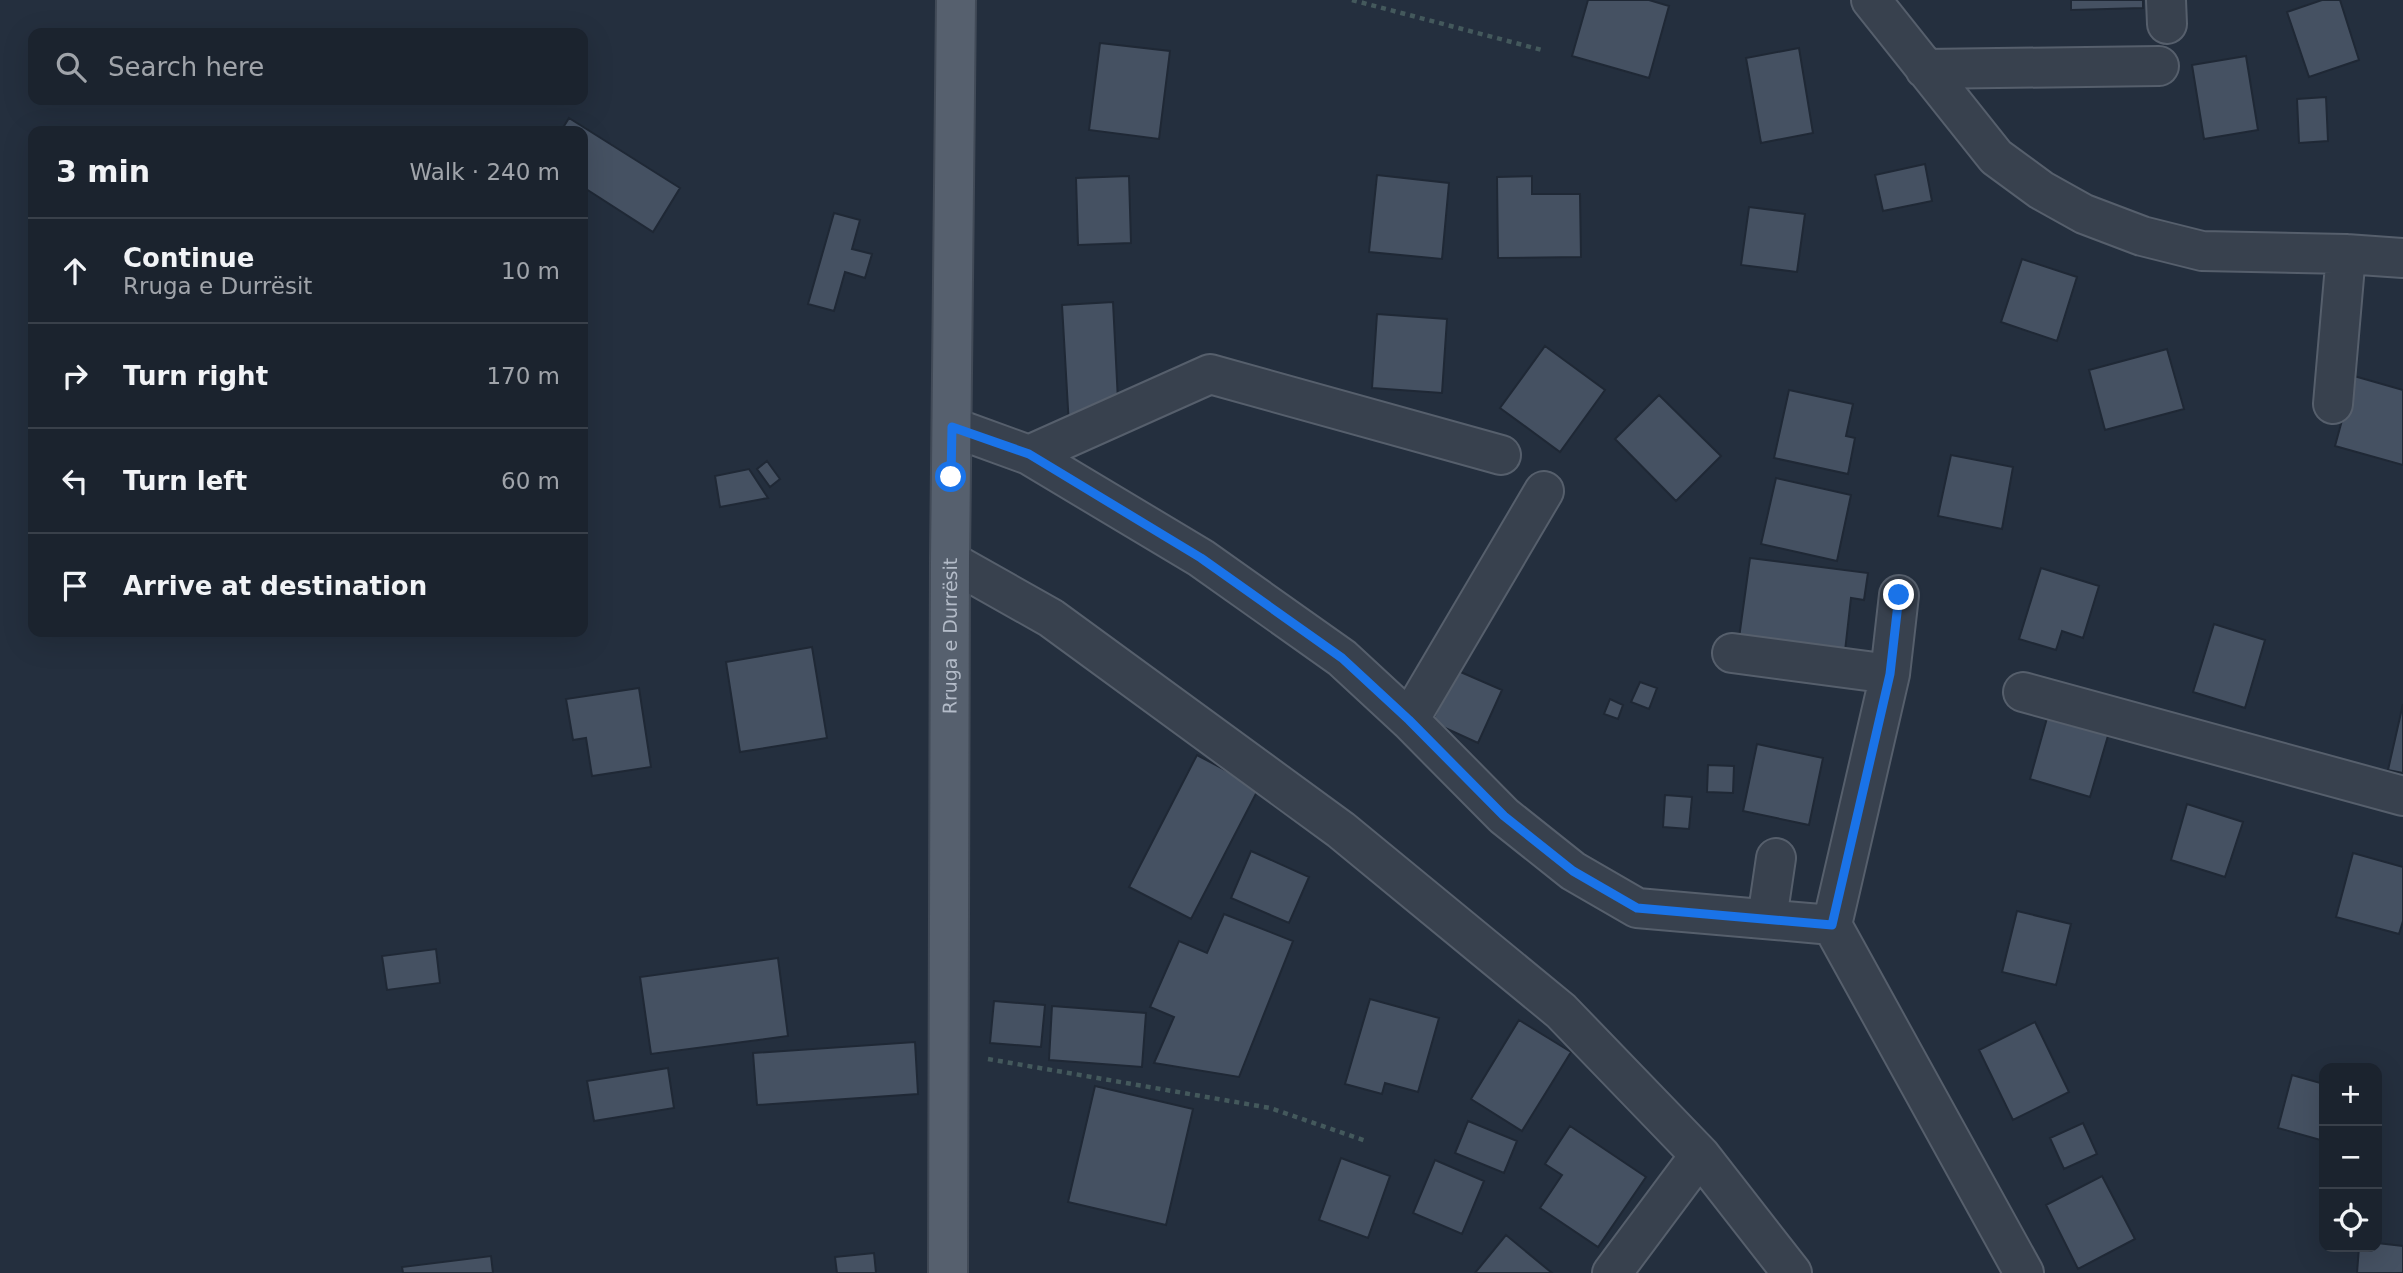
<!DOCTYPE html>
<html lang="en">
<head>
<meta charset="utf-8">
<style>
  :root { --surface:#1b232e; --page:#242b36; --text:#f1f3f6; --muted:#a0a4aa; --line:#39404a }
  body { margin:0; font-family:"DejaVu Sans",sans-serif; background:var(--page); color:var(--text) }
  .controls { position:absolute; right:21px; bottom:21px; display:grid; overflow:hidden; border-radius:14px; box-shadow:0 7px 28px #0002 }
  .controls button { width:63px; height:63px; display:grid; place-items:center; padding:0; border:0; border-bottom:2px solid var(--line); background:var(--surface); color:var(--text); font:35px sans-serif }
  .stop { position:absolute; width:21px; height:21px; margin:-16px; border:5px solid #1a73e8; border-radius:50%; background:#fff }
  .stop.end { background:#1a73e8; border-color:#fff; box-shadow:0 2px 7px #0008 }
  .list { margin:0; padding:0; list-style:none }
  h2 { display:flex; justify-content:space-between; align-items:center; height:91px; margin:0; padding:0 28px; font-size:30px }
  h2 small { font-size:23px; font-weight:400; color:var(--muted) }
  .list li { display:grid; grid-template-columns:46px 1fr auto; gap:21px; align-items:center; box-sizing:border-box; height:105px; padding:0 28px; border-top:2px solid var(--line) }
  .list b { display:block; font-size:26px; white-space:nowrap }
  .list p { margin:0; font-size:23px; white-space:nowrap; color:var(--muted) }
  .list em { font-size:23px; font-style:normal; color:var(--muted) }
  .icon { flex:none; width:38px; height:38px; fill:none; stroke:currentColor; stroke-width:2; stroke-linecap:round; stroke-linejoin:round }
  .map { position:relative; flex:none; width:2403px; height:1273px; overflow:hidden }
  .search { position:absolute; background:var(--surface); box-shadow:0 7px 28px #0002; left:28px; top:28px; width:560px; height:77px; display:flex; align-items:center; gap:18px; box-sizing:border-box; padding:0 24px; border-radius:14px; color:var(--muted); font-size:26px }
  .panel { position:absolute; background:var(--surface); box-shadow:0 7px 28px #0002; left:28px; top:126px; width:560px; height:511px; border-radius:14px }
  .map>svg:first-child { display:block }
</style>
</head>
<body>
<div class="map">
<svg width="2403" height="1273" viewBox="0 0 2403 1273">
  <rect width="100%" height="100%" fill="#242f3e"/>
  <path fill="#455162" stroke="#1f2835" stroke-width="2" d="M1588,0H1649L1669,6L1649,78L1572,56Z
    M2071,0H2143V8L2071,10Z
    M2322,0H2340L2359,60L2309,77L2287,12Z
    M1100,43L1170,51L1159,139L1089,130Z
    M1799,48L1813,133L1761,143L1746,58Z
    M2246,56L2258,130L2204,139L2192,65Z
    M2326,97L2328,141L2299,143L2297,99Z
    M569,118L680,188L653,232L583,187V131H561Z
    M1925,164L1932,201L1883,211L1875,175Z
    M1377,175L1449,183L1442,259L1369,252Z
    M1129,176L1131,243L1078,245L1076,178Z
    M1532,176V194H1580L1581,257L1498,258L1497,177Z
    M1749,207L1805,214L1797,272L1741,265Z
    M834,213L860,220L852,249L872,254L865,278L845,272L834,311L808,304Z
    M2022,259L2077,277L2057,341L2001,322Z
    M1113,302L1118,401L1069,426L1062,305Z
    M1377,314L1447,319L1442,393L1372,388Z
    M1545,346L1605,390L1560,452L1500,408Z
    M2167,349L2184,409L2105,430L2089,370Z
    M2354,376L2403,390V465L2335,446Z
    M1789,390L1853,404L1846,436L1855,438L1848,474L1774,458Z
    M1659,395L1721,456L1676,501L1615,439Z
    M1951,455L2013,467L2002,529L1938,516Z
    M767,461L780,479L770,487L757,469Z
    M749,469L768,498L720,507L715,476Z
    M1776,478L1851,495L1837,561L1761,544Z
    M1750,558L1868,573L1864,600L1851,598L1845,651L1739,638Z
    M2041,568L2099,586L2083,638L2062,631L2056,650L2019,639Z
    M2214,624L2265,640L2245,708L2193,692Z
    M812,647L827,738L740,752L726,662Z
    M1456,670L1502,690L1478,743L1432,722Z
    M1640,682L1657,688L1649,709L1631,702Z
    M639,688L651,767L592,776L586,738L573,740L566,699Z
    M1610,699L1623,705L1618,719L1604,714Z
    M2403,704V773L2388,770Z
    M2049,711L2110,729L2090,797L2030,779Z
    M1757,744L1823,758L1809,825L1743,811Z
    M1197,755L1259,788L1191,919L1129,887Z
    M1708,765L1734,766L1733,793L1707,792Z
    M1665,795L1692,797L1689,829L1663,827Z
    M2187,804L2243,822L2225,877L2171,860Z
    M1251,851L1309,877L1289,923L1231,898Z
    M2353,853L2403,867V921L2399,934L2336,917Z
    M2017,911L2071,924L2056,985L2002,972Z
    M1224,914L1293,941L1239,1077L1154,1063L1174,1017L1150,1007L1179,941L1207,953Z
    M436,949L440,983L387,990L382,956Z
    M778,958L788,1036L651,1054L640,977Z
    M1370,999L1439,1018L1418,1092L1385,1083L1382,1094L1345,1084Z
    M994,1001L1045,1005L1041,1047L990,1043Z
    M1052,1006L1146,1013L1142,1067L1049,1060Z
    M1519,1020L1571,1052L1522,1131L1471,1099Z
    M2035,1022L2069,1092L2013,1120L1979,1050Z
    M915,1042L918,1094L757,1105L753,1053Z
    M668,1068L674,1108L594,1121L587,1081Z
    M2292,1075L2324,1084V1141L2278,1128Z
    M1095,1086L1193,1109L1166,1225L1068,1202Z
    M1468,1121L1517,1141L1504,1173L1455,1153Z
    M2083,1123L2097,1154L2064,1169L2050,1138Z
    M1570,1126L1646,1177L1598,1247L1540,1208L1562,1175L1545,1164Z
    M1341,1158L1390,1176L1368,1238L1319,1220Z
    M1435,1160L1484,1181L1462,1234L1413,1213Z
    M2102,1176L2135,1239L2078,1269L2046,1205Z
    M1506,1235L1552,1273H1475Z
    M2377,1243L2403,1246V1273H2357L2359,1247H2377Z
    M874,1253L876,1273H837L835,1257Z
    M491,1256L493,1273H403L402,1267Z"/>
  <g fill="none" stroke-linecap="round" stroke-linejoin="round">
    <g stroke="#565f6c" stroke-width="42">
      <path id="minor" d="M1871,0L1996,157L2041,190L2084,214L2142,236L2202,251L2346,254L2403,258
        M2166,0L2167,24
        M1925,69L2159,66
        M2333,404L2346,254
        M952,427L1029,455L1201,558L1342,658L1409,720L1504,816L1573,871L1637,908L1832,925
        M1029,455L1210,374L1501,455
        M950,561L1051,618L1341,830L1561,1011L1700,1155L1792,1273
        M1899,595L1890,674L1832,925L2024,1273
        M1732,653L1890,674
        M2023,692L2403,796
        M1409,720L1544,491
        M1767,919L1776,858
        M1612,1273L1700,1155"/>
    </g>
    <g stroke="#414a57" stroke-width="42">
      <g id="major">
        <path id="s1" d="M948,1273L950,561L956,0"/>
      </g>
    </g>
    <path stroke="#44595c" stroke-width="4.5" stroke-dasharray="5 5" stroke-linecap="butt" d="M1352,0L1542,50
      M988,1059L1270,1108L1366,1141"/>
    <use href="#minor" stroke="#38414e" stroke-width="38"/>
    <use href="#major" stroke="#56606e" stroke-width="38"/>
  </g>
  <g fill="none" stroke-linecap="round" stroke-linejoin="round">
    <path stroke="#1a73e8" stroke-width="9" d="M951,477L952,427L1029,454L1201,558L1342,658L1409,720L1504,816L1573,871L1637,908L1832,925L1890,674L1899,595"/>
  </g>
  <g text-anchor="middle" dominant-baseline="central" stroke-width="7" stroke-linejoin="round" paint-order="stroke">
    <g font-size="19" fill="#b4bcc9" stroke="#1d2633">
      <text stroke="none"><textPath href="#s1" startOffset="637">Rruga e Durrësit</textPath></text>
    </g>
  </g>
</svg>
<div class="controls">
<button>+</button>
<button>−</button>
<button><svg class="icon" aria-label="locate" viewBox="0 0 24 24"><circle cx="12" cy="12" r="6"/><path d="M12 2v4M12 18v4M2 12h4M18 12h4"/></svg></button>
</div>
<div class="stop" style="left:951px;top:477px"></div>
<div class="stop end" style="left:1899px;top:595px"></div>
<div class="search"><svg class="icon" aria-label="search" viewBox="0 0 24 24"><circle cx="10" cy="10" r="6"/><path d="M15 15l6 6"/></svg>Search here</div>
<section class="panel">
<h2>3 min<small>Walk · 240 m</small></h2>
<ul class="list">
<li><svg class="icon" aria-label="ahead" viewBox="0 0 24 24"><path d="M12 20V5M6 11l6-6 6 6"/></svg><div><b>Continue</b><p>Rruga e Durrësit</p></div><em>10 m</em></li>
<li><svg class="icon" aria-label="right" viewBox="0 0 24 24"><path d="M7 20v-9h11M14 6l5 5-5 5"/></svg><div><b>Turn right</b></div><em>170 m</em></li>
<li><svg class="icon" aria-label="left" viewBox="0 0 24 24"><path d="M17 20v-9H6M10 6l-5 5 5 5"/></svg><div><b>Turn left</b></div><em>60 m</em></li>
<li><svg class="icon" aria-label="arrive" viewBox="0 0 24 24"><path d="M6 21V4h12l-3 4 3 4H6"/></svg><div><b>Arrive at destination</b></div></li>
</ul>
</section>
</div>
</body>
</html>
